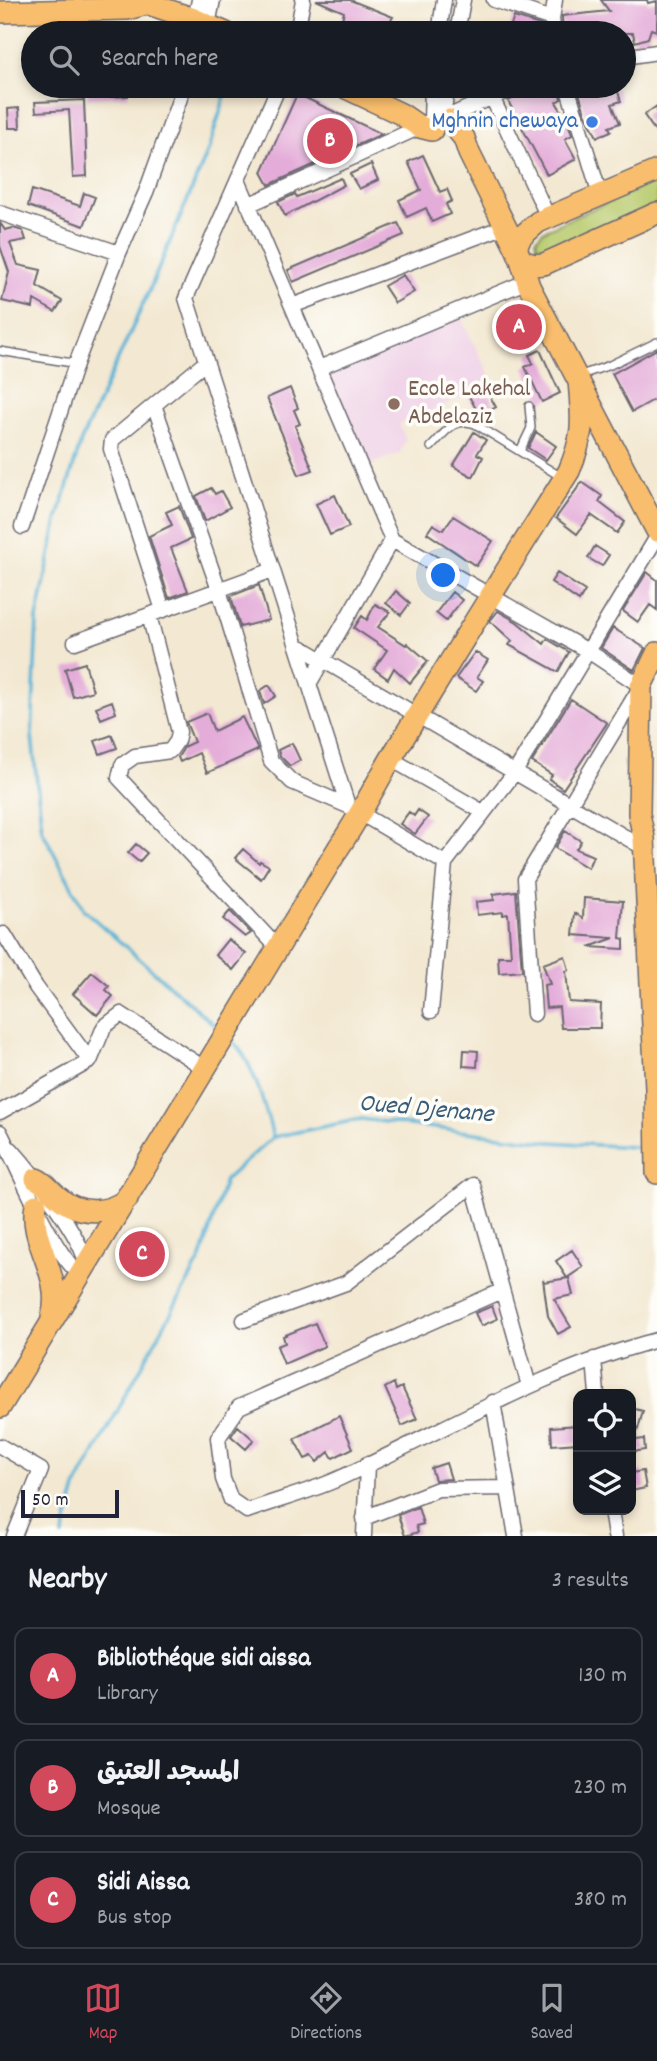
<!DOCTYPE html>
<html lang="en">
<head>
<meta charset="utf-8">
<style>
  :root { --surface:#171b24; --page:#242831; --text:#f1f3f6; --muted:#9ea1a6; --line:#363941; --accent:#d1495b }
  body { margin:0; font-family:Dekko,"Playpen Sans Arabic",sans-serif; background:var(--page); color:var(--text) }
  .controls { position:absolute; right:21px; bottom:21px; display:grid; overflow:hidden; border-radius:14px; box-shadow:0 4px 10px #0003 }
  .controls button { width:63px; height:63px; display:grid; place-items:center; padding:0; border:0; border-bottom:2px solid var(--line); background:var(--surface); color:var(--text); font:35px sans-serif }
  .scale { position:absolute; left:21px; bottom:18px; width:98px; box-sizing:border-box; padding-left:7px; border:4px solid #22223b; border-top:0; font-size:19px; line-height:24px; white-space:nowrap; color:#22223b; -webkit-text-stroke:5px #fdfcf7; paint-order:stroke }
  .you { position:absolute; left:444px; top:576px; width:24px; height:24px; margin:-18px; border:5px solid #fff; border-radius:50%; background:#1a73e8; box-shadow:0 0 0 10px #1a73e833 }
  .badge { display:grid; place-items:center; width:46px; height:46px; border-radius:50%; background:var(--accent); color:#fff; font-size:23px; font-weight:700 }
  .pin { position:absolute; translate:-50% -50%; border:4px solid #fff; box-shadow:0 2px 7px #0006 }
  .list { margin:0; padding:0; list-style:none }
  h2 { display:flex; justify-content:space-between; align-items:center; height:91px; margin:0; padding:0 28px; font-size:30px }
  h2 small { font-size:23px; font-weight:400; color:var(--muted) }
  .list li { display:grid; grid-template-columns:46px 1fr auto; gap:21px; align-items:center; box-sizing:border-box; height:98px; margin:0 14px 14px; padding:0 14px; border:2px solid var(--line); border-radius:14px }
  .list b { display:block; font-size:26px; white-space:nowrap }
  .list p { margin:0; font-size:23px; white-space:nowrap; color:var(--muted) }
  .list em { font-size:23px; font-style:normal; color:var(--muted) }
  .icon { flex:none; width:38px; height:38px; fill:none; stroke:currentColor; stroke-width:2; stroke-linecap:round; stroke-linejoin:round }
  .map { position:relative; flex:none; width:657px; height:1536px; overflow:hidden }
  .search { position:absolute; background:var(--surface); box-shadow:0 4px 10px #0003; left:21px; right:21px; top:21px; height:77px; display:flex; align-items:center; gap:18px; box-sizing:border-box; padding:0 24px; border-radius:38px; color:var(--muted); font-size:26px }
  .sheet { height:427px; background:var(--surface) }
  nav { display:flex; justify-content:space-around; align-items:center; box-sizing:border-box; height:98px; border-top:2px solid var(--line); background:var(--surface); font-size:19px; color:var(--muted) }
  nav a { display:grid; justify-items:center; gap:4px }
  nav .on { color:var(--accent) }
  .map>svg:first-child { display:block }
</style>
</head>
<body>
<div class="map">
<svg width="657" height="1536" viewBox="0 0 657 1536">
  <rect width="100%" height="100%" fill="#fdfcf7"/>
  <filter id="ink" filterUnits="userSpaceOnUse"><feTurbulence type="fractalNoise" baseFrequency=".0143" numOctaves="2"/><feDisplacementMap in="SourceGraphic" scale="14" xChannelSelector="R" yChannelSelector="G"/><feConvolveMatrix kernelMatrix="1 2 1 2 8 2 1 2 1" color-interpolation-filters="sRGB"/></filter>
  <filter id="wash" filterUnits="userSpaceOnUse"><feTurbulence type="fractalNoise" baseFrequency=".00686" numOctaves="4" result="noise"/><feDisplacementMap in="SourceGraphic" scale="28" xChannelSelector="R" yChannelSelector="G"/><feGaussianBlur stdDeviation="1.57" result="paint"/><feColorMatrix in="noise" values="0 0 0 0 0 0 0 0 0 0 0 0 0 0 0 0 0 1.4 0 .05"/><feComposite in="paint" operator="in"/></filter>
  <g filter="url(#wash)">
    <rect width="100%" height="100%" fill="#f3e8d1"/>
    <path fill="#efd0e7" d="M460,316L494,384L399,424L406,440L400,453L367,466L328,370Z"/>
    <path fill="#b9cc6f" stroke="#6e7755" stroke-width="2" d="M657,180V205L550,254L538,249L536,239L543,231Z"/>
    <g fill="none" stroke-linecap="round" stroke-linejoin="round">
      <path stroke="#58b3d6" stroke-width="3.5" d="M220,1030L84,910L42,830L32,736L37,619L57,521L81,441L150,289L208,151L228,86
        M231,1040C252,1057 266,1110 273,1137
        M63,1536L77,1485L201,1258L225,1180L273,1137L361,1119L549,1142L650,1148"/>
    </g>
    <g id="blocks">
      <path fill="#e4acd9" d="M316,0H350L393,17L389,23L409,33H338L344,12Z
        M601,0H647L648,3L657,1V31L651,29L648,38L635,42L633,33H563L562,16L609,11Z
        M514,17L543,26L544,33H517L509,30Z
        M87,86H127L128,96L88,98Z
        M527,86H558L561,99L556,102L567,120L572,135L565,139L576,159L547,175L508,101L522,94Z
        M577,86H616L621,101L612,104L620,123L609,127L611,131L597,137L585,113Z
        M297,94L382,134L269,185L262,172Z
        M84,100L87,176L73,177L69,110L36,112L35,102Z
        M657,106V134L644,115Z
        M19,108L20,128H9L8,109Z
        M423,155L440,192L447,189L452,201L446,204L450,214L432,222L426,208L407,217L399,200L421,190L408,162Z
        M371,164L378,180L359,189L350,174Z
        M341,178L344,185L285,216L278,202L295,194L297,197Z
        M32,190L80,206L84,193L95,197L84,226L28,206Z
        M0,223L5,230L13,228L23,231L26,240L10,243L18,265L41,270L37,286L62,301L55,312L34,300L33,308L2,301L9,272L0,246Z
        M398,223L404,235L293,282L288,270Z
        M403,275L414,292L395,303L384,286Z
        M657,349V398L632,412L612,374Z
        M540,350L560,393L542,402L525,367L533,363L529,355Z
        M483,384L496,407L480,416L467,393Z
        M290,388L298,408L294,410L300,424L295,426L313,470L299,475L267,398Z
        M474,432L486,440L477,454L483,457L473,477L453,466Z
        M536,432L556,446L546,460L528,448Z
        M582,482L602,496L599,502L625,522L617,533L591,515L577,534L556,518Z
        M211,488L215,494L221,491L230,507L205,521L196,496Z
        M335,495L349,527L330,535L316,504Z
        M179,506L191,539L171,548L188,591L169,598L149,536L172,525L166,512Z
        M453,516L493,541L476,566L427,533L433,524L443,530Z
        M595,546L609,555L602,566L588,558Z
        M647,572L657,580V610L650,605L638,622L623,611Z
        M557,573L585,591L579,601L551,582Z
        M259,585L269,620L240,627L231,596Z
        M396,591L410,603L401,615L386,603Z
        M452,592L462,600L446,621L436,613Z
        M375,604L390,612L378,627L406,645L407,643L428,661L410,683L394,668L388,679L374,669L387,650L354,628L362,616L367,620Z
        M498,611L517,622L544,644L547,639L569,652L558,672L509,645L512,641L490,621Z
        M613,628L645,648L634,670L601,648Z
        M475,652L488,660L477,677L483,681L476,691L456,678Z
        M85,663L93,691L73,697L65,669Z
        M269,685L276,696L264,704L260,691Z
        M571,699L607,723L563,789L549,779L552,775L532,762Z
        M112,701L116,713L101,719L96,707Z
        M207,713L214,731L242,717L258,750L207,773L199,753L180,762L178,757L185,746L194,742L186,722Z
        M112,735L117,748L100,754L95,741Z
        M292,743L300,760L290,766L280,756L278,750Z
        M418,810L428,817L415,834L400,824L409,812L414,816Z
        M565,831L581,841L576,849L593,856L588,868L555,848Z
        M136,844L147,853L139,862L128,853Z
        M243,849L259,863L260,861L269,866L261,879L235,858Z
        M516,891L522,971L499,973L498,956H511L508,914L503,915V912L477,915L476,902L494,900L493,894Z
        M584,898L623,901L620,938L624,939V949L589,947L614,938L573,935L575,913L583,918Z
        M230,911L251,933L245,937L223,919Z
        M228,939L246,954L233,970L215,955Z
        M565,956L569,970L566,971L569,1002L601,1004L600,1028H561L559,1007L546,1008L544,985L550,984L543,964Z
        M92,972L109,986L106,990L113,996L97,1015L73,994Z
        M464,1050L478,1051L477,1067L463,1066Z
        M572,1250L583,1267L567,1278L556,1261Z
        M569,1278L573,1295L554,1299L571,1327L558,1334L548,1316L543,1279L544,1282Z
        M492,1306L497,1319L481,1326L475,1313Z
        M315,1323L325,1346L284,1364L277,1346L285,1343L283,1336Z
        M394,1383L396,1390L402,1387L417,1419L402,1426L385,1388Z
        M631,1408L643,1411L635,1440L644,1439L645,1450L631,1452Z
        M339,1416L353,1448L333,1458L329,1452L317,1462L312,1456L305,1459L294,1439Z
        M578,1425V1443L552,1445L551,1427Z
        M238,1426L254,1440L246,1449L231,1436Z
        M446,1463L451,1479L435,1480L431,1468Z
        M643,1471L646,1488L631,1491V1473Z
        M418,1507L423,1524L416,1526L418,1532L405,1536L398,1515Z"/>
    </g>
  </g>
  <g filter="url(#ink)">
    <use href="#blocks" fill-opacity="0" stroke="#6b6770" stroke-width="2"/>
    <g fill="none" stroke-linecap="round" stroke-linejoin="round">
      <g stroke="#6b6770" stroke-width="10">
        <path id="service" d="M0,351L78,364
          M578,376L610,365L657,342
          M431,447C445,433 453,417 475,424L563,478
          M520,451L531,428L529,406"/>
      </g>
      <g stroke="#6b6770" stroke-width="17">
        <path id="minor" d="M494,0L552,19
          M208,25L213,0
          M192,33L199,0
          M297,33L303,0
          M439,33L444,0
          M457,33L463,0
          M554,33L552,19L555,0
          M624,57L657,52
          M279,86L186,298L348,806L445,863
          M567,86L600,195
          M492,97L548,217
          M443,115L448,86
          M447,117L518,86
          M431,122L432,86
          M238,180L392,540L588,651L641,686L525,879L534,1014
          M248,205L420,127
          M0,213L119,253L76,364L22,527
          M119,253L146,192L180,98L182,86
          M292,306L506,226
          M319,368L528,281
          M154,405L219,590L271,761L292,782L348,806
          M163,610L111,449L112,440L206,362
          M149,615L179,732L177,741L170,751L135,756L122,765L119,778L278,948
          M75,642L273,570
          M297,645L644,848
          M309,684L392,540
          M391,759L483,812
          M4,934L36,987L90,1061
          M431,1011L445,863L515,772L657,537
          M0,1112L90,1061L104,1027L121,1014L204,1068
          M0,1132C15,1161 56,1261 81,1274
          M11,1149C30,1170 85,1240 86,1266
          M501,1291L239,1407L218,1438L223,1479L231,1500L247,1511C277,1500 309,1492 338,1479C444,1431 543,1370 657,1340
          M244,1320L346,1283L473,1185L529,1386
          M594,1359L597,1394
          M493,1402L516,1536
          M0,1446L41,1470L14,1536
          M611,1510L615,1536
          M364,1518L438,1489L507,1488
          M364,1536L367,1464"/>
      </g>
      <g stroke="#6b6770" stroke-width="24">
        <path id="primary" d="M137,0L194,19L226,33
          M0,12L128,9L146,4
          M342,86L401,114L420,127L432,130
          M449,120L464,138L469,153L516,248
          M657,171L538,222L521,237L516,248L521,260L533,265L544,264L657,213
          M521,260L529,286L657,531
          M657,653L641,686L639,814L644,838L656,1089L657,1173
          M36,1179C46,1183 50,1191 58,1197C78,1215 107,1215 127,1199
          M36,1205C28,1243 64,1273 52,1318
          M0,1407L339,847C362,813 379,777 401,742C456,651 512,561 569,471C585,433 582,420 579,380"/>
      </g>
      <use href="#service" stroke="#fff" stroke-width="7"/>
      <use href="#minor" stroke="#fff" stroke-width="14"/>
      <use href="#primary" stroke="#f9be6d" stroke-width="21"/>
    </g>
  </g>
  <circle fill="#3f7fe0" stroke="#fdfcf7" stroke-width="2.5" cx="592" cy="122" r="7"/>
  <circle fill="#8d6e63" stroke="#fdfcf7" stroke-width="2.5" cx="394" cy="404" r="7"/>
  <g text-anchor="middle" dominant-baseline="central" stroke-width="7" stroke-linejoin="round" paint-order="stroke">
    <g font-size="24" fill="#366cbe" stroke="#fdfcf7" text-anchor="end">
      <text x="578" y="122">Mghnin chewaya</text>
    </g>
    <g font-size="24" fill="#785e54" stroke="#fdfcf7" text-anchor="start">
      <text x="408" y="390">Ecole Lakehal<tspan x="408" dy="28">Abdelaziz</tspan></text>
    </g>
    <g font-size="26" font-style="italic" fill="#385c79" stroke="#fdfcf7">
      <text transform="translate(426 1110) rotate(5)">Oued Djenane</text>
    </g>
  </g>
</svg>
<div class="controls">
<button><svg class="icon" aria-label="locate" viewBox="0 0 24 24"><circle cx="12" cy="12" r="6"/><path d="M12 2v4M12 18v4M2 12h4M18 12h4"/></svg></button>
<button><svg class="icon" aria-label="layers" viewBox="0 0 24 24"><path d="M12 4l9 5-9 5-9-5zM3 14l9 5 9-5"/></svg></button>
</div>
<div class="scale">50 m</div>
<div class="you"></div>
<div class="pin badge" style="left:519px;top:327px">A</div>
<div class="pin badge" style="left:330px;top:141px">B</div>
<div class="pin badge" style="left:142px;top:1254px">C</div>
<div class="search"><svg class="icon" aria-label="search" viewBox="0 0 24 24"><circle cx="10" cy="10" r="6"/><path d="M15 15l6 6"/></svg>Search here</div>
</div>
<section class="sheet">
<h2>Nearby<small>3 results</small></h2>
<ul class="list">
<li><span class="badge">A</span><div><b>Bibliothéque sidi aissa</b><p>Library</p></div><em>130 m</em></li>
<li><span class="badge">B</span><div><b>المسجد العتيق</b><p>Mosque</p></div><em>230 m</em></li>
<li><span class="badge">C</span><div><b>Sidi Aissa</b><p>Bus stop</p></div><em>380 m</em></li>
</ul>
</section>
<nav>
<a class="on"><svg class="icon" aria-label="map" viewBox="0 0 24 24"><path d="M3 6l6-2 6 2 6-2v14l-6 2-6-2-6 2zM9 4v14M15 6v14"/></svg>Map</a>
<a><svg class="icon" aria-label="directions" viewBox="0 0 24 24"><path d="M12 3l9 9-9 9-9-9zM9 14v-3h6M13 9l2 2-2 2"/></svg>Directions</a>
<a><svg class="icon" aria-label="saved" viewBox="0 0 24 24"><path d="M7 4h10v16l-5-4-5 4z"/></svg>Saved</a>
</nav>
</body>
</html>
